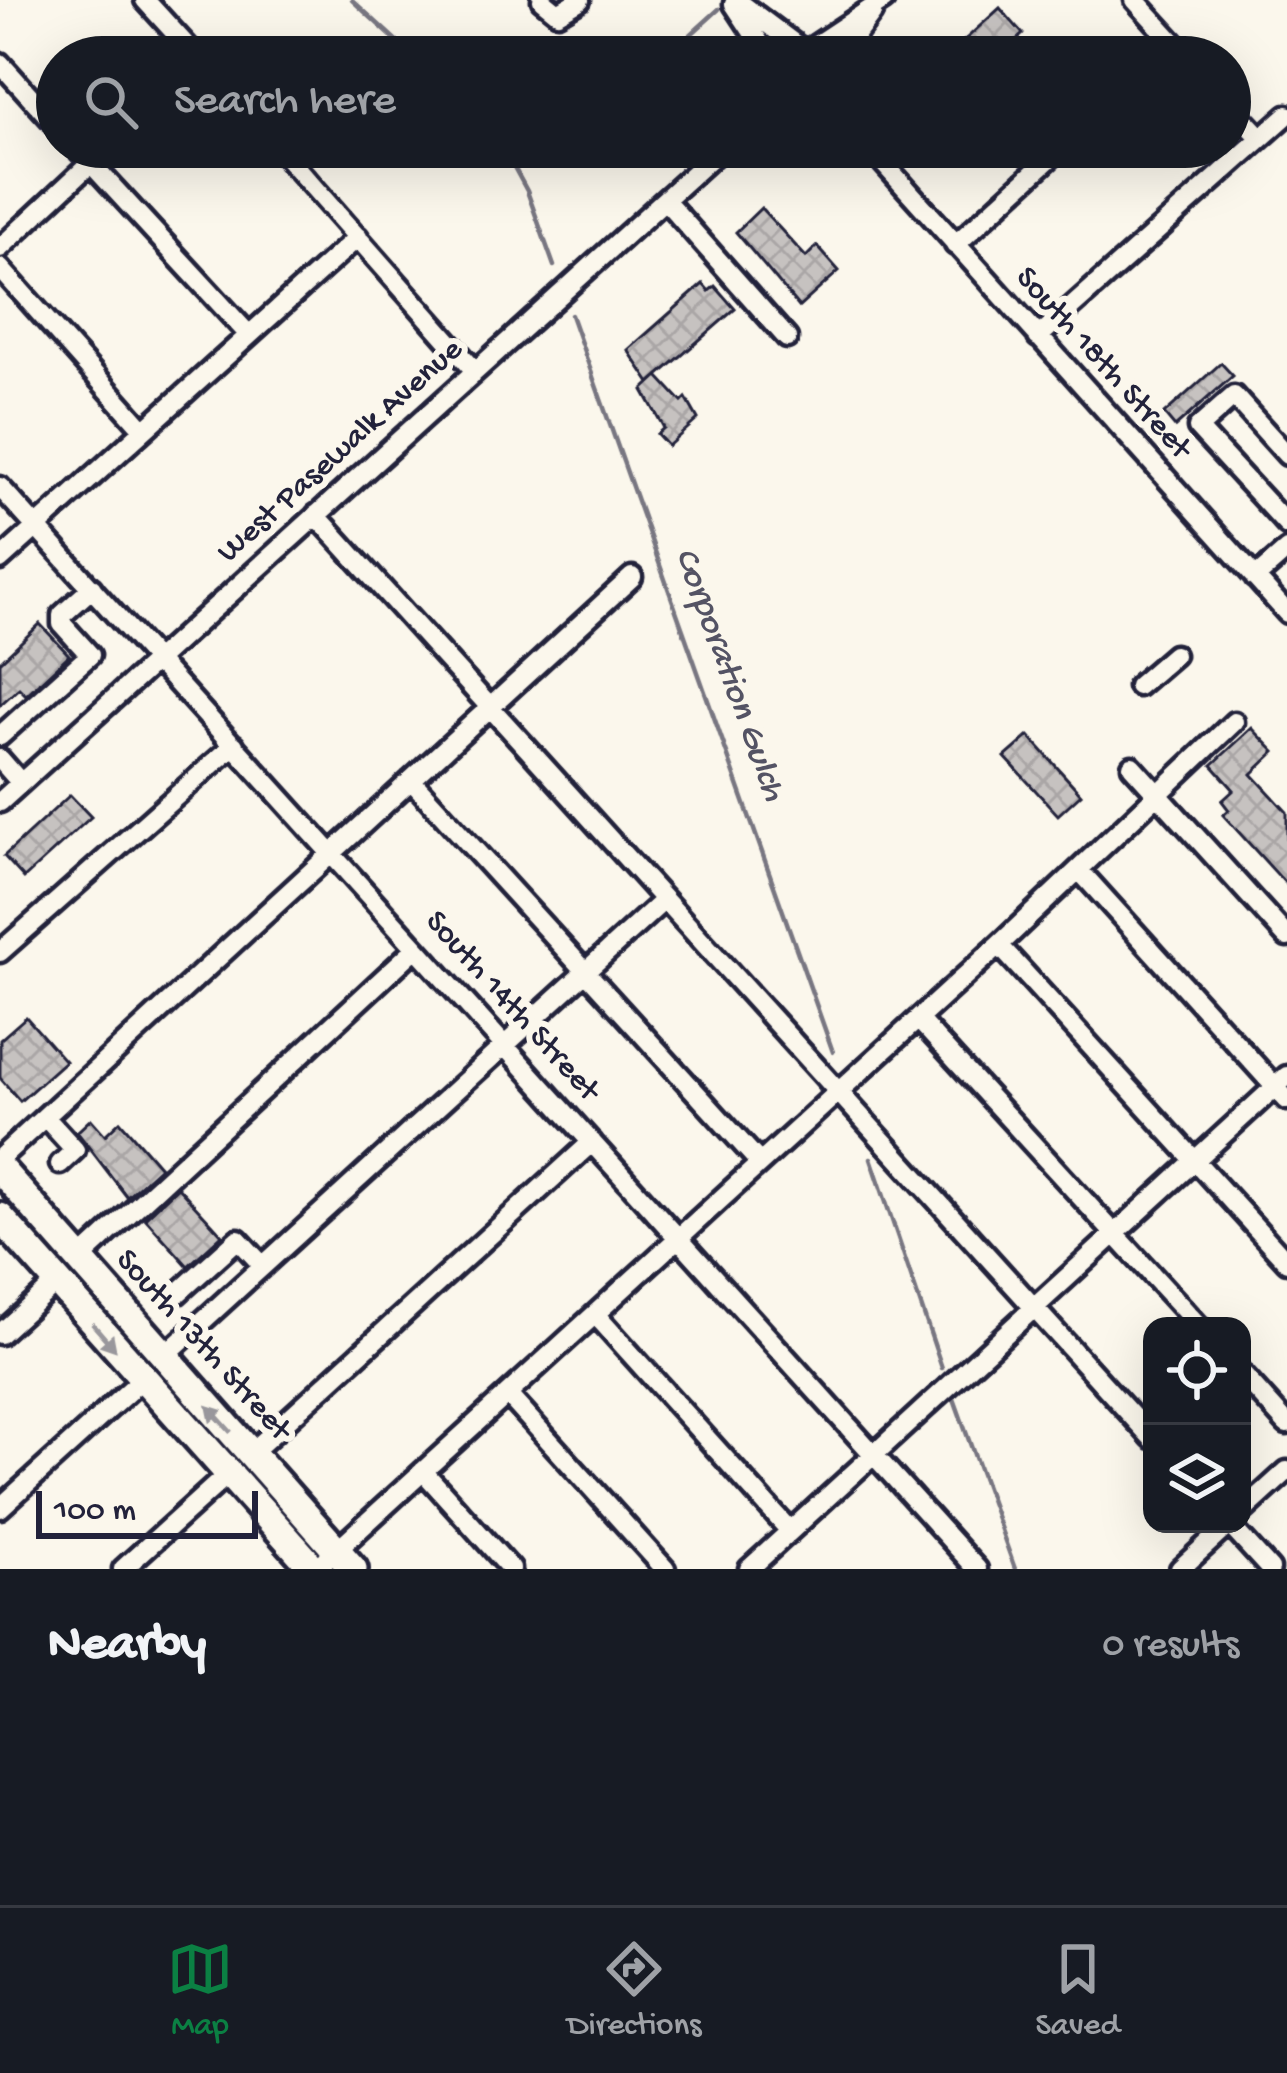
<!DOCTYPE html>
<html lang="en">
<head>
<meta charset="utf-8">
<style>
  :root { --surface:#171b24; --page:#242831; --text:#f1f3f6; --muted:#9ea1a6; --line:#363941; --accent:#0b8043 }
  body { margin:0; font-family:"Gochi Hand",sans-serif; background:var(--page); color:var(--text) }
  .controls { position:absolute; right:36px; bottom:36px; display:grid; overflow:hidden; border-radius:24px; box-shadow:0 12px 48px #0002 }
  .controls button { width:108px; height:108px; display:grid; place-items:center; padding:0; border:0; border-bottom:3px solid var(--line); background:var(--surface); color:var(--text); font:60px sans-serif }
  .scale { position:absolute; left:36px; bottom:30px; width:222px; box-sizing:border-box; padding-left:12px; border:6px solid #22223b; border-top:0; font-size:33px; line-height:42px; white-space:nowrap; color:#22223b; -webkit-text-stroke:9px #fbf7ec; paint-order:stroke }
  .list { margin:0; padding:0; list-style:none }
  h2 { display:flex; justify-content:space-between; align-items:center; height:156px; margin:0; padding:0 48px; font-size:51px }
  h2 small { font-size:39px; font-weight:400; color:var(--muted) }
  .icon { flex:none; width:66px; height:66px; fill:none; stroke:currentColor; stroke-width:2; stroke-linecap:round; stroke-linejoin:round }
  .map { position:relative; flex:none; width:1287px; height:1569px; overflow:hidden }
  .search { position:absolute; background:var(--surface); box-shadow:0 12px 48px #0002; left:36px; right:36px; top:36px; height:132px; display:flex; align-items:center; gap:30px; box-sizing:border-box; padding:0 42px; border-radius:66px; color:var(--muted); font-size:45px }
  .sheet { height:336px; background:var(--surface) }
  nav { display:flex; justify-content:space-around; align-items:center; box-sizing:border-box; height:168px; border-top:3px solid var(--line); background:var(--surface); font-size:33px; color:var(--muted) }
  nav a { display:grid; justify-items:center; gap:6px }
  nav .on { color:var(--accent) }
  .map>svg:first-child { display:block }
</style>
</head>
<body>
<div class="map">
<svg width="1287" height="1569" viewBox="0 0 1287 1569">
  <defs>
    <pattern id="building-cross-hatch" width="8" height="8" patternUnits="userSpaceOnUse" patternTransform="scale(3)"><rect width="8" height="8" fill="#c6c2c0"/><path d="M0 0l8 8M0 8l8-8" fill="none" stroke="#aaa6a6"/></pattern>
  </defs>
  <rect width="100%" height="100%" fill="#fbf7ec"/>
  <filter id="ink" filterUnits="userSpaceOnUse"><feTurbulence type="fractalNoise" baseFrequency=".00833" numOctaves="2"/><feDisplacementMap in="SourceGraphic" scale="24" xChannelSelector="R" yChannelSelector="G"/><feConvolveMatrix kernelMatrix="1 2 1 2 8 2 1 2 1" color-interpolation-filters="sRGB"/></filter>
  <g filter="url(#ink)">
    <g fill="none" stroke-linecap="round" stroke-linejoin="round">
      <path stroke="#787681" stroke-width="4.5" d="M352,0L414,57
        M666,57L719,9
        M503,147L527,191L554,266
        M551,161L567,147
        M571,315L833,1052
        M871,1158L942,1368
        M952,1393L1015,1569"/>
    </g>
    <path fill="url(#building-cross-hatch)" stroke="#22223b" stroke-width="3" d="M1000,8L1023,34L997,57H946Z
      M761,208L806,257L817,246L839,271L799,307L736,232Z
      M703,284L709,291L715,286L735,309L650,383L628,350Z
      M1221,363L1233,376L1175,427L1164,414Z
      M658,376L682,402L686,398L698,419L668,446L657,434L664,428L643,390Z
      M40,624L69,655L26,695L19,688L0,705V662Z
      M1252,728L1275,752L1252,774L1287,812V885L1223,815L1229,810L1222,801L1234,790L1212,765Z
      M1029,736L1081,794L1058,815L1005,757Z
      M70,795L91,817L24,878L4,856Z
      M26,1017L65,1061L20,1101L0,1078V1040Z
      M91,1119L105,1135L120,1121L160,1167L127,1197L77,1132Z
      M178,1187L222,1235L188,1266L145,1218Z"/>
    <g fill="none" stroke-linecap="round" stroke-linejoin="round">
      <g stroke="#22223b" stroke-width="27">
        <path id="minor" d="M145,0L197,57
          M542,0L558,13L580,0
          M736,0L800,48
          M1135,0L1187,57
          M734,4L769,57
          M810,49L884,0
          M839,57L872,13
          M0,63L57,126
          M1230,105L1261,138
          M76,147L249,335
          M278,147L475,371
          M869,147L1287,613
          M665,200L787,338
          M955,245L1062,147
          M0,248L108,147
          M0,268L144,430
          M1038,337L1287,115
          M1287,455L1234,396L1198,428L1287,525
          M0,487L977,1569
          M316,515L1152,1438
          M0,560L358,237
          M1255,578L1287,550
          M1138,686L1174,655
          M0,736L90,655L62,624V615L92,588
          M0,759L21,783
          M1132,766L1287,937
          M411,780L759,1162
          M0,802L723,147
          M1079,870L1287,1100
          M999,945L1287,1262
          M0,952L234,745
          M918,1019L1199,1326
          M45,1117L75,1150L60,1164
          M0,1158L632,577
          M78,1261L416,948
          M177,1294L238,1239L263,1266
          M595,1314L790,1531
          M0,1334L57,1282
          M162,1358L664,900
          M1242,1374L1287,1424
          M508,1395L665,1569
          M250,1454L592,1142
          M423,1471L511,1569
          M0,1508L141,1380
          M1242,1512L1287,1471
          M1229,1524L1270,1569
          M123,1569L228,1474
          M316,1569L999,945L1234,722
          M749,1569L1287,1076
          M1180,1569L1229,1524"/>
      </g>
      <g stroke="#22223b" stroke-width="36">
        <path id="highway" d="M0,1169L353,1569
          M0,1217L314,1569"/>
      </g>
      <use href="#minor" stroke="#fbf7ec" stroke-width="18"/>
      <use href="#highway" stroke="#fbf7ec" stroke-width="27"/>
    </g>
    <defs><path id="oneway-solid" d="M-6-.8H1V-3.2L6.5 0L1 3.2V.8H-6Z" transform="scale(3)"/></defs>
    <g fill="#99979c">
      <use href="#oneway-solid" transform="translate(104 1337) rotate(49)"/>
      <use href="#oneway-solid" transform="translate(219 1419) rotate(-132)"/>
    </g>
  </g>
  <g text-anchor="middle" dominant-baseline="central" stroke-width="12" stroke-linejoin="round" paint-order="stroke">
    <g font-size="33" fill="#22223b" stroke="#fbf7ec">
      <text transform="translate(1102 364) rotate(48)">South 18th Street</text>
      <text transform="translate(341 452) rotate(-42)">West Pasewalk Avenue</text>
      <text transform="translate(511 1007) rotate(48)">South 14th Street</text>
      <text transform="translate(202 1346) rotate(48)">South 13th Street</text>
    </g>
    <g font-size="36" font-style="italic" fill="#545364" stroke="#fbf7ec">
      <text transform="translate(728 675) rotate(70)">Corporation Gulch</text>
    </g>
  </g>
</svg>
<div class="controls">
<button><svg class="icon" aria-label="locate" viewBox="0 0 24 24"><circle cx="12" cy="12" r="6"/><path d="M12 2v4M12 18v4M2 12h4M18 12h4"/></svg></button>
<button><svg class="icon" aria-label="layers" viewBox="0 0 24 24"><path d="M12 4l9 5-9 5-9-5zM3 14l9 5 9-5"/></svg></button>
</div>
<div class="scale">100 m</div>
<div class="search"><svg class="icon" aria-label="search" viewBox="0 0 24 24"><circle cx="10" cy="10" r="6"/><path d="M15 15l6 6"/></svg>Search here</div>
</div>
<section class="sheet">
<h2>Nearby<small>0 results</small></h2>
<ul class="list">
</ul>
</section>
<nav>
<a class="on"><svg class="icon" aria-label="map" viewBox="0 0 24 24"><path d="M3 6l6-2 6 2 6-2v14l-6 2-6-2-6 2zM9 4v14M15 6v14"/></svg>Map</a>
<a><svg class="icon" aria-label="directions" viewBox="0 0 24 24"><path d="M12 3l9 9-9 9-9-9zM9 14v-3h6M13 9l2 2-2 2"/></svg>Directions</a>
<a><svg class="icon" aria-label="saved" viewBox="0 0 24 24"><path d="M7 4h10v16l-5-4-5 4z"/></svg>Saved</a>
</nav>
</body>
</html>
